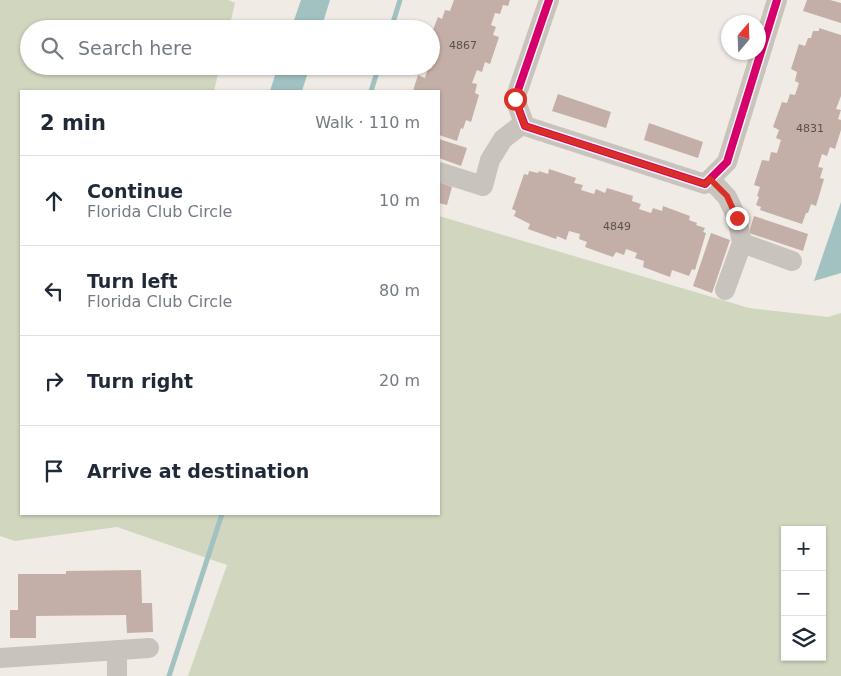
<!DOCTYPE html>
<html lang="en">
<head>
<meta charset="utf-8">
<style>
  :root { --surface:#fff; --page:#f2f2f3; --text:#1f2937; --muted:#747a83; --line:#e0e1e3 }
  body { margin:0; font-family:"DejaVu Sans",sans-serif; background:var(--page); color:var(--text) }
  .controls { position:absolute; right:15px; bottom:15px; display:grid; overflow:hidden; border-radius:0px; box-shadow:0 1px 4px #0004 }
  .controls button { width:45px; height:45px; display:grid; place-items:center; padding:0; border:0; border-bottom:1px solid var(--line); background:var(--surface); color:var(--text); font:25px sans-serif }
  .compass { position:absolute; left:721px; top:15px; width:45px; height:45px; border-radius:50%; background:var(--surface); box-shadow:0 1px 4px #0004; rotate:19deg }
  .stop { position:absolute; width:15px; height:15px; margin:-11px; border:4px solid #d93025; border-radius:50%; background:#fff }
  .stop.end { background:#d93025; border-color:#fff; box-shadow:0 1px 5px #0008 }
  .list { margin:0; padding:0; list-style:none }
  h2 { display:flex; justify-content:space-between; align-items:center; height:65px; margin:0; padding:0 20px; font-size:21px }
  h2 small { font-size:16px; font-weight:400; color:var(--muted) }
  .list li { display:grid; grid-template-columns:32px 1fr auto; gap:15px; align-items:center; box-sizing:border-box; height:90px; padding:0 20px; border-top:1px solid var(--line) }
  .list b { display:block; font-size:19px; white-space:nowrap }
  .list p { margin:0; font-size:16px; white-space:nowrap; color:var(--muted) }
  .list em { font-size:16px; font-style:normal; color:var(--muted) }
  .icon { flex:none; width:28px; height:28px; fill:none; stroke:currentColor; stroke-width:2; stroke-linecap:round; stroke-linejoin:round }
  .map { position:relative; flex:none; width:841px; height:676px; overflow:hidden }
  .search { position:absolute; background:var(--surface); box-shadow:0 1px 4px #0004; left:20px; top:20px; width:420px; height:55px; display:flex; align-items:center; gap:12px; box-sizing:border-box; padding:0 18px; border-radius:28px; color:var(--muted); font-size:19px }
  .panel { position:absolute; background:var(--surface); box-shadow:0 1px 4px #0004; left:20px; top:90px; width:420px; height:425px; border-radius:0px }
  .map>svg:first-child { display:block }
</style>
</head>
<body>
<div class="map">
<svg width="841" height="676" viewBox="0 0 841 676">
  <rect width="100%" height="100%" fill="#f0ebe5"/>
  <path fill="#d1d6bf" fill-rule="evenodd" d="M0,0H228L235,3L229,29H29V66H220L214,91H21V514H439V216L749,308L828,317L841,313V676H188L227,565L117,527L15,541L0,536ZM785,530H822V657H785Z"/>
  <path fill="#a1c2c1" d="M301,0H330L321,29H291Z
    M278,66H310L302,91H270Z
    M841,202V273L814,281Z"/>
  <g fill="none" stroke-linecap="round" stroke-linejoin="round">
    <path stroke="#a1c2c1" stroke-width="5" d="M391,29L400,0
      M371,91L379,66
      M169,676L222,514"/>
  </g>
  <path fill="#c3afa7" d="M454,0H510L508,6L503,5L500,14L495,13L491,25L496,27L493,35L499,37L490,64L485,62L482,72L477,70L472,83L477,84L475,93L479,95L471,122L466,120L463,129L461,128L457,141L439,135V91H413L418,75L425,78L428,68L431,69L435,57L431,55L434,46L431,45V35L438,17L442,19L445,10L450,11Z
    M807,0H830L841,3V23L803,11Z
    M819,28L841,35V96L836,109L841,110L838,119L841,120V130L835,149L830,147L827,156L822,154L818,167L823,168L820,178L824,179L816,206L811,204L808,213H806L802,224L760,210L761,207L756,205L759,197L757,196L760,187L754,185L762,160L769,161L771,152L777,153L781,140L776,138L779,130L773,127L782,102L787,103L790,94L795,95L799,83L795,81L797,72L791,69L799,44L805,46L808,38H811L813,31H819Z
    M558,94L611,112L606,128L552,111Z
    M649,123L703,142L698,158L644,140Z
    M439,139L467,148L461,166L439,158Z
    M549,169L576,178L574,183L583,185L581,190L594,194L596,189L605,193L607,188L633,196L632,201L641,204L639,209L651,213L653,208L662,211L663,206L690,216L689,220L697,223L696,225L705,228L703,232L706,233L695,270L692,269L689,276L672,270L670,277L643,267L644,261L635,258L637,253L626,249L624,255L616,252L613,257L585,247L587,242L579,239L580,234L569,231L566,240L557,236L556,239L528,229L530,224L514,216L516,211L512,209L524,174L528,175L529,171L538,173L539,171L548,174Z
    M439,182L452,187L447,205L439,203Z
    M754,216L808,234L803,251L749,233Z
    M711,233L730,240L712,293L693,286Z
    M141,570L142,603H152L153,632L127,633L126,615L36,616V638H10V610H18V574H66V571Z"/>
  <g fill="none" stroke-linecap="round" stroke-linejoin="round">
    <path stroke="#c9c3be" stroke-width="20" d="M549,0L515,99L525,126L705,184L727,162L777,0
      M439,172L483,186L490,160L503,139L524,123
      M710,179L727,197L737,218L742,243L725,290
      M742,243L792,261
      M0,658L149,648
      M117,676V650"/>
    <g stroke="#fbf5ee" stroke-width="11">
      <path id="cycleway" d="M549,0L515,99L525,126L705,184L727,162L777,0"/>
    </g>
    <use href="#cycleway" stroke="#d6006c" stroke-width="8"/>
  </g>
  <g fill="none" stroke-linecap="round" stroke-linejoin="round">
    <path stroke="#d93025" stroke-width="6" d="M515,99L525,126L705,184L710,179L727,196L737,218"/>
  </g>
  <g text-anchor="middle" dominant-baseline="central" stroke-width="4" stroke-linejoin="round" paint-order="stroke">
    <g font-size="11" fill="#5d504a">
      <text x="463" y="45">4867</text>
      <text x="810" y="128">4831</text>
      <text x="617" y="226">4849</text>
    </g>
  </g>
</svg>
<div class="controls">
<button>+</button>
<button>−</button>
<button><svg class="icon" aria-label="layers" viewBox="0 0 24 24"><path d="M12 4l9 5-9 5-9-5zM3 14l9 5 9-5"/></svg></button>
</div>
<svg class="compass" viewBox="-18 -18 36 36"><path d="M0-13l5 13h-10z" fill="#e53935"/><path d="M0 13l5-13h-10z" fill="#747a83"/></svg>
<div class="stop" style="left:515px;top:99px"></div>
<div class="stop end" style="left:737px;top:218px"></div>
<div class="search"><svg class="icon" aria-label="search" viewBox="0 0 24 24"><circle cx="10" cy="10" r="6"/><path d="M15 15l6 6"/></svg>Search here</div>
<section class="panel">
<h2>2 min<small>Walk · 110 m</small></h2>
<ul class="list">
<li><svg class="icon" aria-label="ahead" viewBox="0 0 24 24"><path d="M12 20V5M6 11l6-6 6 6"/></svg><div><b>Continue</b><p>Florida Club Circle</p></div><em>10 m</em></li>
<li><svg class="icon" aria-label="left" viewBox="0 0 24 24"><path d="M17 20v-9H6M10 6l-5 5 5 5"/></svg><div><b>Turn left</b><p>Florida Club Circle</p></div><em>80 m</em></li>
<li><svg class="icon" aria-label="right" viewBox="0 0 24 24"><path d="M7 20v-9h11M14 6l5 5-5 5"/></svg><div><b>Turn right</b></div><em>20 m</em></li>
<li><svg class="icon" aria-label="arrive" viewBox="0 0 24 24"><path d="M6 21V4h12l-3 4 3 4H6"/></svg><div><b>Arrive at destination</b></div></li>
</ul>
</section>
</div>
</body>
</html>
